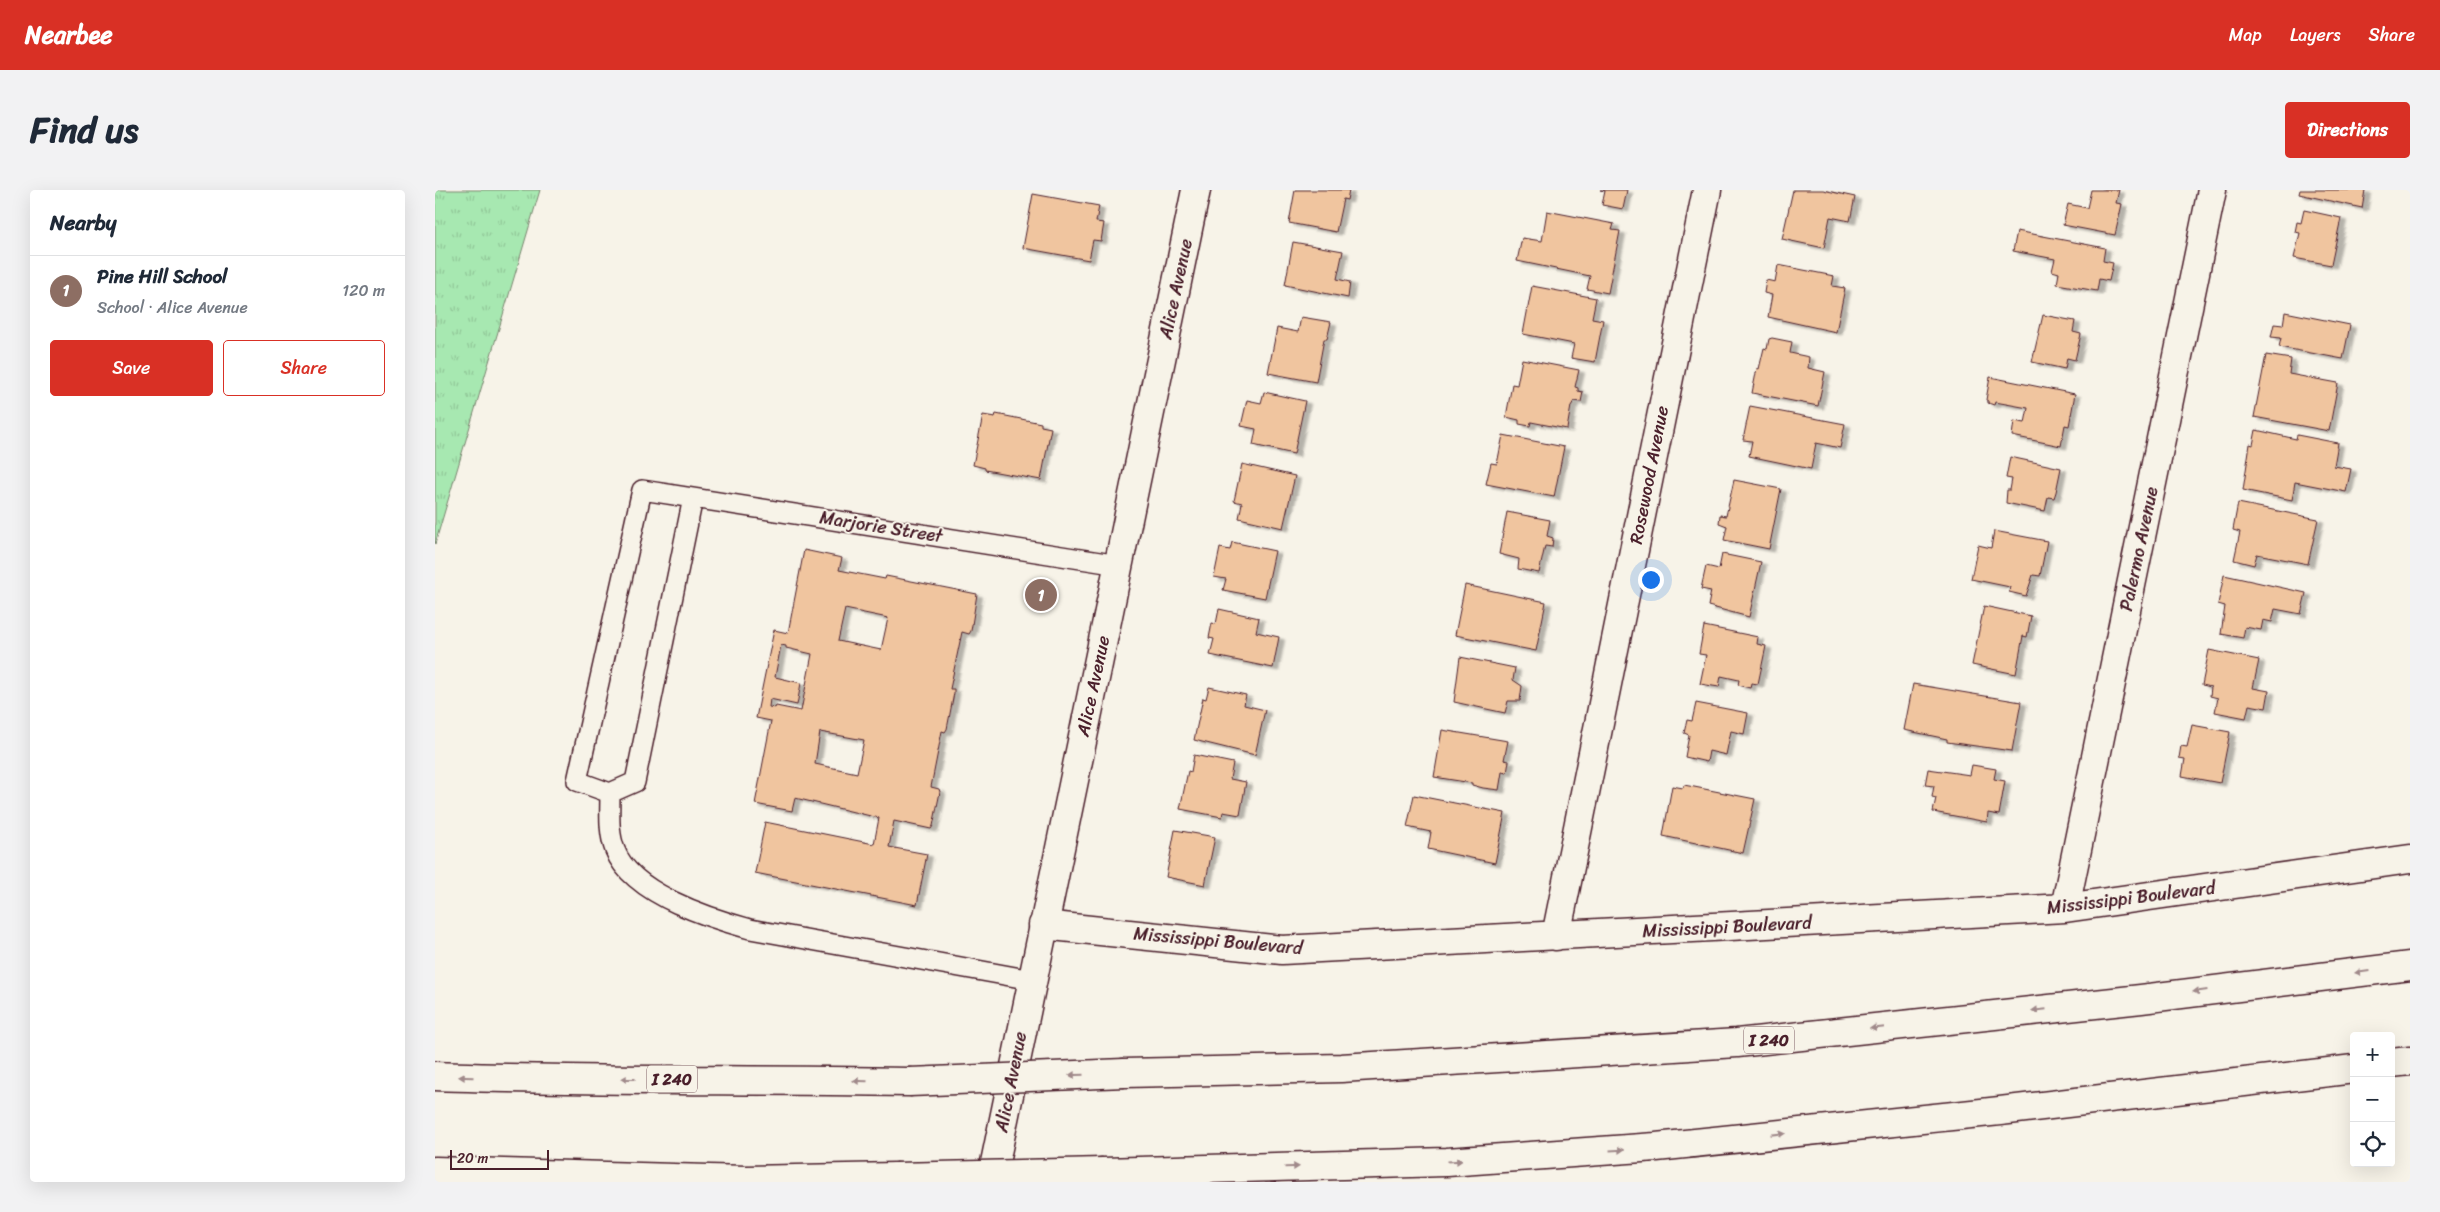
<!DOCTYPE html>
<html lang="en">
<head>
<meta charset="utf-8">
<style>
  :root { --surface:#fff; --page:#f2f2f3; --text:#1f2937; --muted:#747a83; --line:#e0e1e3; --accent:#d93025 }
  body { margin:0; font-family:Sriracha,sans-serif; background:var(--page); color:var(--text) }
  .controls { position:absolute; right:15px; bottom:15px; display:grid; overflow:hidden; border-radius:5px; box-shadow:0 5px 20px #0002 }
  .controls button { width:45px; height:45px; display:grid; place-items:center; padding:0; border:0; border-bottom:1px solid var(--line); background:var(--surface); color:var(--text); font:25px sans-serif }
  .scale { position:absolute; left:15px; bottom:12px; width:99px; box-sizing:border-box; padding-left:5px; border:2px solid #4a1f2b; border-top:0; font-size:14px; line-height:18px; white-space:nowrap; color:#4a1f2b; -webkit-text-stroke:4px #f7f3e8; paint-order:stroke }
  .you { position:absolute; left:1215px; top:389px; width:18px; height:18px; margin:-12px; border:4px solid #fff; border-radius:50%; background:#1a73e8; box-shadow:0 0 0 8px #1a73e833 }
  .badge { display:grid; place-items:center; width:32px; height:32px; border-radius:50%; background:var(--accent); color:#fff; font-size:16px; font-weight:700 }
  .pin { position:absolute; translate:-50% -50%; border:2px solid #fff; box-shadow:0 1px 5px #0006 }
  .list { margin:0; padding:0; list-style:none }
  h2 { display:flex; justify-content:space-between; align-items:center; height:65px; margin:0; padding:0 20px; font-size:21px }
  h2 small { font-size:16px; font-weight:400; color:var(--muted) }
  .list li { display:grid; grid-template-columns:32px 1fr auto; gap:15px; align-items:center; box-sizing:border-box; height:70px; padding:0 20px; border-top:1px solid var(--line) }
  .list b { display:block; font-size:19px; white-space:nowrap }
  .list p { margin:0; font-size:16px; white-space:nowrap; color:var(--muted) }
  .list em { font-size:16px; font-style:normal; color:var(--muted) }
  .actions { display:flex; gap:10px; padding:15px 20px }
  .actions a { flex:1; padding:11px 0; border:1px solid var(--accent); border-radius:5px; text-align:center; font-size:18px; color:var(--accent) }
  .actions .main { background:var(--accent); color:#fff }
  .icon { flex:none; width:28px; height:28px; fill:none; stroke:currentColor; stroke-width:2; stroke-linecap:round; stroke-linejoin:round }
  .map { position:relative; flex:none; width:1975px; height:992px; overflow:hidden; border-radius:5px }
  header { display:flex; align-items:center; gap:30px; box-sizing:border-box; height:70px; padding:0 25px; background:var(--accent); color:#fff }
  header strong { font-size:24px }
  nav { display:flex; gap:28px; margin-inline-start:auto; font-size:18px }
  .intro { display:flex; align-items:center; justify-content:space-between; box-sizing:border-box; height:120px; padding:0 30px }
  h1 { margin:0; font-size:35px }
  .button { padding:12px 22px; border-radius:5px; background:var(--accent); color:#fff; font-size:18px; font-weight:700 }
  main { display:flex; gap:30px; padding:0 30px }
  aside { flex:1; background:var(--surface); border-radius:5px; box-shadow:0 5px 20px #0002 }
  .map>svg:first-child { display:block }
</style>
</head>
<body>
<header>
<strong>Nearbee</strong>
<nav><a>Map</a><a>Layers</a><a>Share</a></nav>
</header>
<div class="intro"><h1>Find us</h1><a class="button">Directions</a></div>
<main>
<aside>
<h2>Nearby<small></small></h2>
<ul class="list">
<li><span class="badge" style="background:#8d6e63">1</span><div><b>Pine Hill School</b><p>School · Alice Avenue</p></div><em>120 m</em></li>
</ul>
<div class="actions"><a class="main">Save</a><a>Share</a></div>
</aside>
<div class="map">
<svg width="1975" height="992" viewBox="0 0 1975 992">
  <defs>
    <pattern id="grass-tufts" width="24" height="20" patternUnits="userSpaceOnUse" patternTransform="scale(1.25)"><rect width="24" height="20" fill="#a7e8b1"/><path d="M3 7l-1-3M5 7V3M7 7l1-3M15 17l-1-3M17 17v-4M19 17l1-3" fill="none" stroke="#91c798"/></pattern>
    <filter id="shadow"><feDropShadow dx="5.5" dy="3" stdDeviation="1" flood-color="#0004"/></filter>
  </defs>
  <rect width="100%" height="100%" fill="#f7f3e8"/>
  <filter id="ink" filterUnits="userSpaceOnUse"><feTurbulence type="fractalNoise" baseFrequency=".02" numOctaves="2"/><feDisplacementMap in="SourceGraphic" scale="10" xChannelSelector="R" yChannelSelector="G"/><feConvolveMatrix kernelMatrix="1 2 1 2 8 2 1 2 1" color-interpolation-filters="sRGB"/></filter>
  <g filter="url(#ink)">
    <path fill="url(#grass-tufts)" stroke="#78846e" d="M0,0H105L0,354Z"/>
    <path fill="#f0c59f" stroke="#4a1f2b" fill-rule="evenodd" filter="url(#shadow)" d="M860,0H914L912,10L908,9L901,42L854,33Z
      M1165,0H1192L1188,19L1167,15L1170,1Z
      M1358,0H1388L1420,7L1415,31L1395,27L1389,58L1347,49Z
      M1656,0H1684L1681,13L1687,14L1680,45L1628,35L1633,14L1652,18Z
      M1865,0H1930L1927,18L1864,4Z
      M598,4L664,16L661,32L669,33L666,51L658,50L654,70L588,58Z
      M1869,20L1906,28L1896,75L1859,68L1865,43L1860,42L1862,32L1866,33Z
      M1112,21L1179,34L1177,40L1185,41L1173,103L1152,99L1155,86L1082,71L1087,48L1107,51Z
      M1582,41L1670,58L1668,71L1678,73L1674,91L1664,89L1662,101L1622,94L1624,83L1617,81L1620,69L1578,61Z
      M858,52L908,61L902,89L915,92L913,108L850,95Z
      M1343,75L1399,86L1397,96L1410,98L1401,142L1333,127L1337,105L1329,103L1331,90L1340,92Z
      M1097,96L1161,108L1157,128L1168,130L1160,172L1136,168L1139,154L1088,144Z
      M1850,122L1915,135L1908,169L1844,157L1846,148L1836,147L1839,134L1848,135Z
      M1608,125L1640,131L1638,142L1646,144L1640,170L1632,168L1630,179L1597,172Z
      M866,127L896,132L892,149H889L881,192L833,183L842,138L863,142Z
      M1337,148L1357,152L1355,163L1374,167L1373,178L1390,182L1383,216L1317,203L1322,178L1324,179L1329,158L1332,159L1334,149Z
      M1831,165L1856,169L1854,184L1903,193L1894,241L1819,227Z
      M1087,169L1144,180L1140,197L1143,198V201L1148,202L1146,212L1139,211L1136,216L1132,239L1096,232L1095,236L1084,234V230L1071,227L1077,194L1082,195Z
      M1555,187L1640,204L1634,236L1630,235L1626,256L1577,246L1579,231L1590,233L1593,218L1560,212L1559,215L1553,213V211L1551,210Z
      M829,202L870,211L859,264L818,255L821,239L806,236L812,210L826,213Z
      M1315,216L1410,234L1405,258L1381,253L1376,279L1314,266L1317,251L1308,250Z
      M561,224L606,233V236L616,238L606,290L550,280V278L538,275L548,225L560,227Z
      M1821,240L1861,249L1862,245L1903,253L1899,276L1916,279L1911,302L1860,292L1857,310L1808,300L1815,254L1818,255Z
      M1068,245L1129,257L1119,307L1051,294L1056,273L1062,274Z
      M1575,267L1626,278L1621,302L1619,308L1613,307L1610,321L1571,313L1572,300H1575L1577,289L1571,288Z
      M807,274L860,286L848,338L804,328L807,313L799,311Z
      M1299,290L1346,299L1334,359L1289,350L1292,336L1284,333L1285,325L1291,326Z
      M1803,313L1883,329L1873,374L1822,364L1819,375L1799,370L1805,342L1798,340Z
      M1072,322L1115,330L1112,346L1118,348L1117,357L1110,356L1104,383L1083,379L1084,369L1064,364Z
      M1559,341L1612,351L1605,386L1598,385L1591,406L1574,402L1575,397L1536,389L1543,355L1556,358Z
      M797,352L840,361L830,408L788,400L791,389L779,387L785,358L795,360Z
      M369,360L407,368L404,380L450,389L451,386L542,404L536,441L534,444L527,442L515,499H519V503L512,539L510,542L507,541L496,597L504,599L505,602L498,636L496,639L459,631L454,657L492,664L482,715L320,683L330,632L439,654L444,628L360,608L357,621L320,614L336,531L321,528L339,440L353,443ZM410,419L453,428L446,460L403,451ZM346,455L351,456V458L377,464L366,521L341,516L340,518L334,517L335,509L362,515L366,493L340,487ZM385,542L429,550L422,583L380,574Z
      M1287,364L1326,372L1314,427L1273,416L1276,401L1266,399L1271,376L1284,379Z
      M1789,385L1871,403L1866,424L1840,419L1837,432L1828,430L1826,440L1810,437L1808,448L1786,444L1790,416L1783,414Z
      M1030,395L1111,412L1101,461L1020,445Z
      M1549,416L1596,426L1592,447L1588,446L1581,484L1537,475Z
      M784,419L824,428L821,442L844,447L838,478L775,465L779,449L774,448L777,433L781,434Z
      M1269,436L1323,447L1322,454L1331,456L1323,494L1316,493L1315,498L1303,495L1304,490L1286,486L1284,497L1265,494L1271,465L1264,464Z
      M1774,460L1824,470L1818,498L1834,501L1831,518L1814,515L1811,528L1780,522L1783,508L1775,506L1776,497L1767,495Z
      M1025,467L1080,478L1078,490L1087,496L1085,511H1073L1070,523L1019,512Z
      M1478,494L1586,512L1577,561L1512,552V549L1469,540Z
      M774,497L811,505L809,515L830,520L820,565L759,550L768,508L771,509Z
      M1261,513L1313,523L1309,544L1296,541L1291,565L1274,561L1272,572L1250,567L1254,545L1249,543L1252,530L1257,531Z
      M1757,535L1795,542L1785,593L1747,586L1750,569L1744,568L1746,556L1752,557Z
      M1007,540L1073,551L1069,570L1074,571L1072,583L1067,582L1064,600L1048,598L1037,595V593L999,587Z
      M759,565L798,573L795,589L811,592L805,625L788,622L787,627L745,619L753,581L756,582Z
      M1537,575L1561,579L1559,589L1570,591L1564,625L1553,623L1552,632L1498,622L1501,608L1497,607L1499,596L1490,595L1493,579L1535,585Z
      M1249,595L1320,609L1308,663L1228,646L1237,596L1248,598Z
      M979,605L1070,623L1060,673L993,659L996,642L972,637Z
      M740,640L780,647L770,695L731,687Z"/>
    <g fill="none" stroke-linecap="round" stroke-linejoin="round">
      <g stroke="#4a1f2b" stroke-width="22">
        <path id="lane" d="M258,308L200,592L175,603L142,591L207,300L684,375
          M175,603C175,622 173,642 180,660C196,703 274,728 315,739L597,790"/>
      </g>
      <g stroke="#4a1f2b" stroke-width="31">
        <path id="street" d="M1630,718L1777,0
          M608,735L847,760L1630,718L1975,669
          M1121,746L1272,0"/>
      </g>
      <g stroke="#4a1f2b" stroke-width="31">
        <path id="secondary" d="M556,992L761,0"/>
      </g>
      <g stroke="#4a1f2b" stroke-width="31">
        <path id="highway" d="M1956,873L1975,871
          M689,883L906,878L1302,853L1706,809L1975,776
          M0,886C158,892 316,889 474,892
          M0,981L311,990L461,987
          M668,982L1012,972L1221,957L1565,921L1919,879"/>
      </g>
      <use href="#lane" stroke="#f7f3e8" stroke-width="19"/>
      <use href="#street" stroke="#f7f3e8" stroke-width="28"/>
      <use href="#secondary" stroke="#f7f3e8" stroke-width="28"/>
      <use href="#highway" stroke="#f7f3e8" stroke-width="28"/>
      <g stroke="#4a1f2b" stroke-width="31" stroke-linecap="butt">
        <path id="highway-bridge" d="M474,892L689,883
          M461,987L668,982"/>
      </g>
      <use href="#highway-bridge" stroke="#f7f3e8" stroke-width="28"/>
    </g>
    <defs><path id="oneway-solid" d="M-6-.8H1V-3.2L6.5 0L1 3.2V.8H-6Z" transform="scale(1.25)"/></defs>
    <g fill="#a0898a">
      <use href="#oneway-solid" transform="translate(1927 782) rotate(173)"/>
      <use href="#oneway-solid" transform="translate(1765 801) rotate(173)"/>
      <use href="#oneway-solid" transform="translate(1604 820) rotate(174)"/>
      <use href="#oneway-solid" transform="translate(1442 838) rotate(174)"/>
      <use href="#oneway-solid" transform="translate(641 885) rotate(178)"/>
      <use href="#oneway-solid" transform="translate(31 887) rotate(-178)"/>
      <use href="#oneway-solid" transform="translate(193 889) rotate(180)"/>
      <use href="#oneway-solid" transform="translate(425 891) rotate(-179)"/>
      <use href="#oneway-solid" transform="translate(1343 944) rotate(-6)"/>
      <use href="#oneway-solid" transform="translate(1182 960) rotate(-4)"/>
      <use href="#oneway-solid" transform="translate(1020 971) rotate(-4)"/>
      <use href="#oneway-solid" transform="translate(857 977) rotate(-2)"/>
    </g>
  </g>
  <g text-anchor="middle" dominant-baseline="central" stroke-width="4" stroke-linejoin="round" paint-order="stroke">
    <g fill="#f7f3e8" stroke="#7e5f64" stroke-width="1">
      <rect x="1309" y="836.5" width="50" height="27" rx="4"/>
      <rect x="212" y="875.5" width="50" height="27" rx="4"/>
    </g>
    <g font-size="16" font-weight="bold" fill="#4a1f2b">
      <text x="1334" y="850">I 240</text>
      <text x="237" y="889">I 240</text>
    </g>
    <g font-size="18" fill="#4a1f2b" stroke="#f7f3e8">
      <text transform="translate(741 99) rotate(-78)">Alice Avenue</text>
      <text transform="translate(1214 285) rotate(-79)">Rosewood Avenue</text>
      <text transform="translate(446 337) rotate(9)">Marjorie Street</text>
      <text transform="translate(1704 359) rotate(-78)">Palermo Avenue</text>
      <text transform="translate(658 496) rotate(-78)">Alice Avenue</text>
      <text transform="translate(1696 708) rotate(-7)">Mississippi Boulevard</text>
      <text transform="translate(1292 737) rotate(-3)">Mississippi Boulevard</text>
      <text transform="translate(783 751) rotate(5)">Mississippi Boulevard</text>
      <text transform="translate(576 892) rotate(-79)">Alice Avenue</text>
    </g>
  </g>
</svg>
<div class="controls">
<button>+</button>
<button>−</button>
<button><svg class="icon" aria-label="locate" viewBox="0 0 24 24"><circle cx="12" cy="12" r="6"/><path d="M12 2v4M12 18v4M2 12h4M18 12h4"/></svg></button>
</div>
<div class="scale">20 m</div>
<div class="you"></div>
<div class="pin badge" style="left:606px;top:405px;background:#8d6e63">1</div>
</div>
</main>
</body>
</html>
